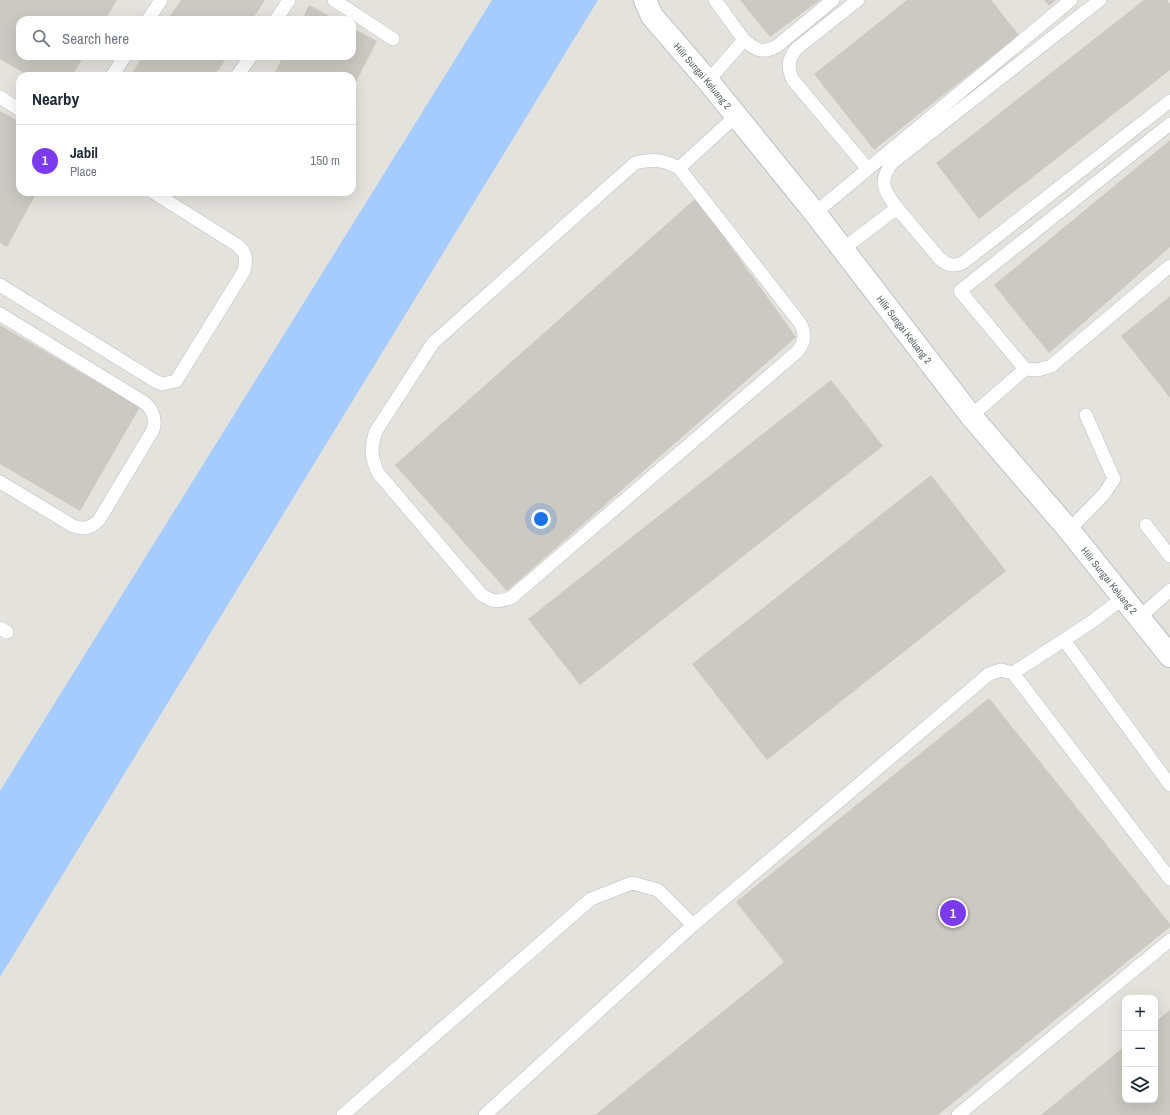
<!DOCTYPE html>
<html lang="en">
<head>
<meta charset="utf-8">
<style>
  :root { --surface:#fff; --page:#f2f2f3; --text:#1f2937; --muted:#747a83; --line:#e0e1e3; --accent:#7c3aed }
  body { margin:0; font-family:"Archivo Narrow",sans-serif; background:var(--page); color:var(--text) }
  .controls { position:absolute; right:12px; bottom:12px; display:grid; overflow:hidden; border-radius:8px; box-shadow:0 4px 16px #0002 }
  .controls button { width:36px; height:36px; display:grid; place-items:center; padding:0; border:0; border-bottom:1px solid var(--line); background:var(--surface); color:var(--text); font:20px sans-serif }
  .you { position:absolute; left:541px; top:519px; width:14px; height:14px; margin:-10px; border:3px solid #fff; border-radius:50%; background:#1a73e8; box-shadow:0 0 0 6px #1a73e833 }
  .badge { display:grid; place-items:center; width:26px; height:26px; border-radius:50%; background:var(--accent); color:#fff; font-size:13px; font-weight:700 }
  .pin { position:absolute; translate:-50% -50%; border:2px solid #fff; box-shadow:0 1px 4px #0006 }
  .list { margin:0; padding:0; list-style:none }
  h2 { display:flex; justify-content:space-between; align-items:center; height:52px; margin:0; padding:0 16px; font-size:17px }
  h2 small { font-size:13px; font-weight:400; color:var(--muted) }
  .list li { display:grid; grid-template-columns:26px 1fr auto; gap:12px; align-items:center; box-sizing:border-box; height:72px; padding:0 16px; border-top:1px solid var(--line) }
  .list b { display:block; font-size:15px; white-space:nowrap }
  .list p { margin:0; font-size:13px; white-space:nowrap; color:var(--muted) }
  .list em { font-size:13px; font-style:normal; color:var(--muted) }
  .icon { flex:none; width:22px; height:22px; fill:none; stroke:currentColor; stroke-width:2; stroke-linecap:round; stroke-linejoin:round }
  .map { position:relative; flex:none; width:1170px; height:1115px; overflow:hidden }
  .search { position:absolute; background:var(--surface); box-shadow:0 4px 16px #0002; left:16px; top:16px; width:340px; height:44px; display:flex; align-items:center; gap:10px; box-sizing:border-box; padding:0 14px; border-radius:12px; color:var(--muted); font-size:15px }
  .panel { position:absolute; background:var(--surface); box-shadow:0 4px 16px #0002; left:16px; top:72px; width:340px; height:124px; border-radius:12px }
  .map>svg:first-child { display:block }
</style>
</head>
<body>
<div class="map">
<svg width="1170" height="1115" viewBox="0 0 1170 1115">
  <rect width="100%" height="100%" fill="#f0efe5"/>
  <path fill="#e4e2dd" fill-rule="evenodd" d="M0,0H1170V1115H0ZM20,20H352V56H20ZM20,76H352V192H20ZM1125,998H1155V1100H1125Z"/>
  <path fill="#a6ccff" d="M492,0H598L0,977V791Z"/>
  <path fill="#cbc9c2" d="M0,0H117L105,20H20V56H84L72,76H29L0,59Z
    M181,0H265L252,20H167Z
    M740,0H820L770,37Z
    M907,0H991L1019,35L874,150L814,74Z
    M1044,0H1056L1049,6Z
    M1144,0H1167L1170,4V70L979,219L936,163Z
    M309,5L337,20H302Z
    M352,28L377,41L352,90V76H273L283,56H352Z
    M143,56H228L214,76H130Z
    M0,111L20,122V192H37L7,247L0,243Z
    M1170,140V247L1049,353L994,285Z
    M696,198L796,337L507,591L395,465Z
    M1170,296V398L1121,336Z
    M0,325L140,407L80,511L0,464Z
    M831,380L883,446L580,685L528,619Z
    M931,475L1006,571L767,760L692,664Z
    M989,698L1170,924V927L938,1115H595L784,962L736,902Z
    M1170,1010V1115H1041L1125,1046V1100H1155V1022Z"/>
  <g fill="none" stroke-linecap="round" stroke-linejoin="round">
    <g stroke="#bdbec4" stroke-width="14">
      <path id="lane" d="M334,0L393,39
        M858,0L796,49C788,60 787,67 793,80L867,168
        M148,20L161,0
        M276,20L289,0
        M744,40C756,50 762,54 777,46L833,0
        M112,76L125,56
        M237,76L251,56
        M708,81L744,40L715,0
        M0,97L20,110
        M679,168L800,323C806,334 805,341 798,351L512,597C499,603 492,602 481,594L378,473C371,457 370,448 376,431L433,343L635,163C653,159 662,159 679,168L736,116
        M897,208C884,190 878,182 892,163L1100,0
        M815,213L1071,0
        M843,249L897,208L940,259C949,266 954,267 964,262L1170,101
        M0,285L155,381L162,384L176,381L244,271C247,259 246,252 237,245L153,192
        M0,314L145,403C154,411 156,419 153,430L99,520C91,528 84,530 73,526L0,482
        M1025,369L960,291L1170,124
        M971,416L1025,369L1038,370L1051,366L1170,266
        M1146,525L1170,556
        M1069,530L1104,494L1114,479L1086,415
        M1139,618L1170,590
        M0,628L7,632
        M1064,640L1170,785
        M1013,673L1090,623L1123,598
        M343,1115L591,899L632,883L658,890L693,925
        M485,1115L693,925L989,674L1001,670L1013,673L1170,879
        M958,1115L1170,940"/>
    </g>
    <g stroke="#bdbec4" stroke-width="24">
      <g id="street">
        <path id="s1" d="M645,0L652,16L708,81L815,213L971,416L1069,530L1170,656"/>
      </g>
    </g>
    <use href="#lane" stroke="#fff" stroke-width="13"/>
    <use href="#street" stroke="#fff" stroke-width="22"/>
  </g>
  <g text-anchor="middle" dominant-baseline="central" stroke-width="3.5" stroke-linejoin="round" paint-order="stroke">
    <g font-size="10" fill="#5d6066" stroke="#fff">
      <text stroke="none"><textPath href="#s1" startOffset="96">Hilir Sungai Keluang 2</textPath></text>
      <text stroke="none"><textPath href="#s1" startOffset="420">Hilir Sungai Keluang 2</textPath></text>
      <text stroke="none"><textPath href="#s1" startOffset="744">Hilir Sungai Keluang 2</textPath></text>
    </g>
  </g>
</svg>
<div class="controls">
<button>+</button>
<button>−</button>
<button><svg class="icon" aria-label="layers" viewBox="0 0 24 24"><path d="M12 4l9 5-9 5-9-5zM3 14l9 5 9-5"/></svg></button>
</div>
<div class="you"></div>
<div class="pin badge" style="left:953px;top:913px">1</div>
<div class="search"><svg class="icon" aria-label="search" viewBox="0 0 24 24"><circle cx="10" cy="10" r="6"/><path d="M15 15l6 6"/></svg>Search here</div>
<section class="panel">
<h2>Nearby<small></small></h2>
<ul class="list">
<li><span class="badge">1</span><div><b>Jabil</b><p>Place</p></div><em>150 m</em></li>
</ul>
</section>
</div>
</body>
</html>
